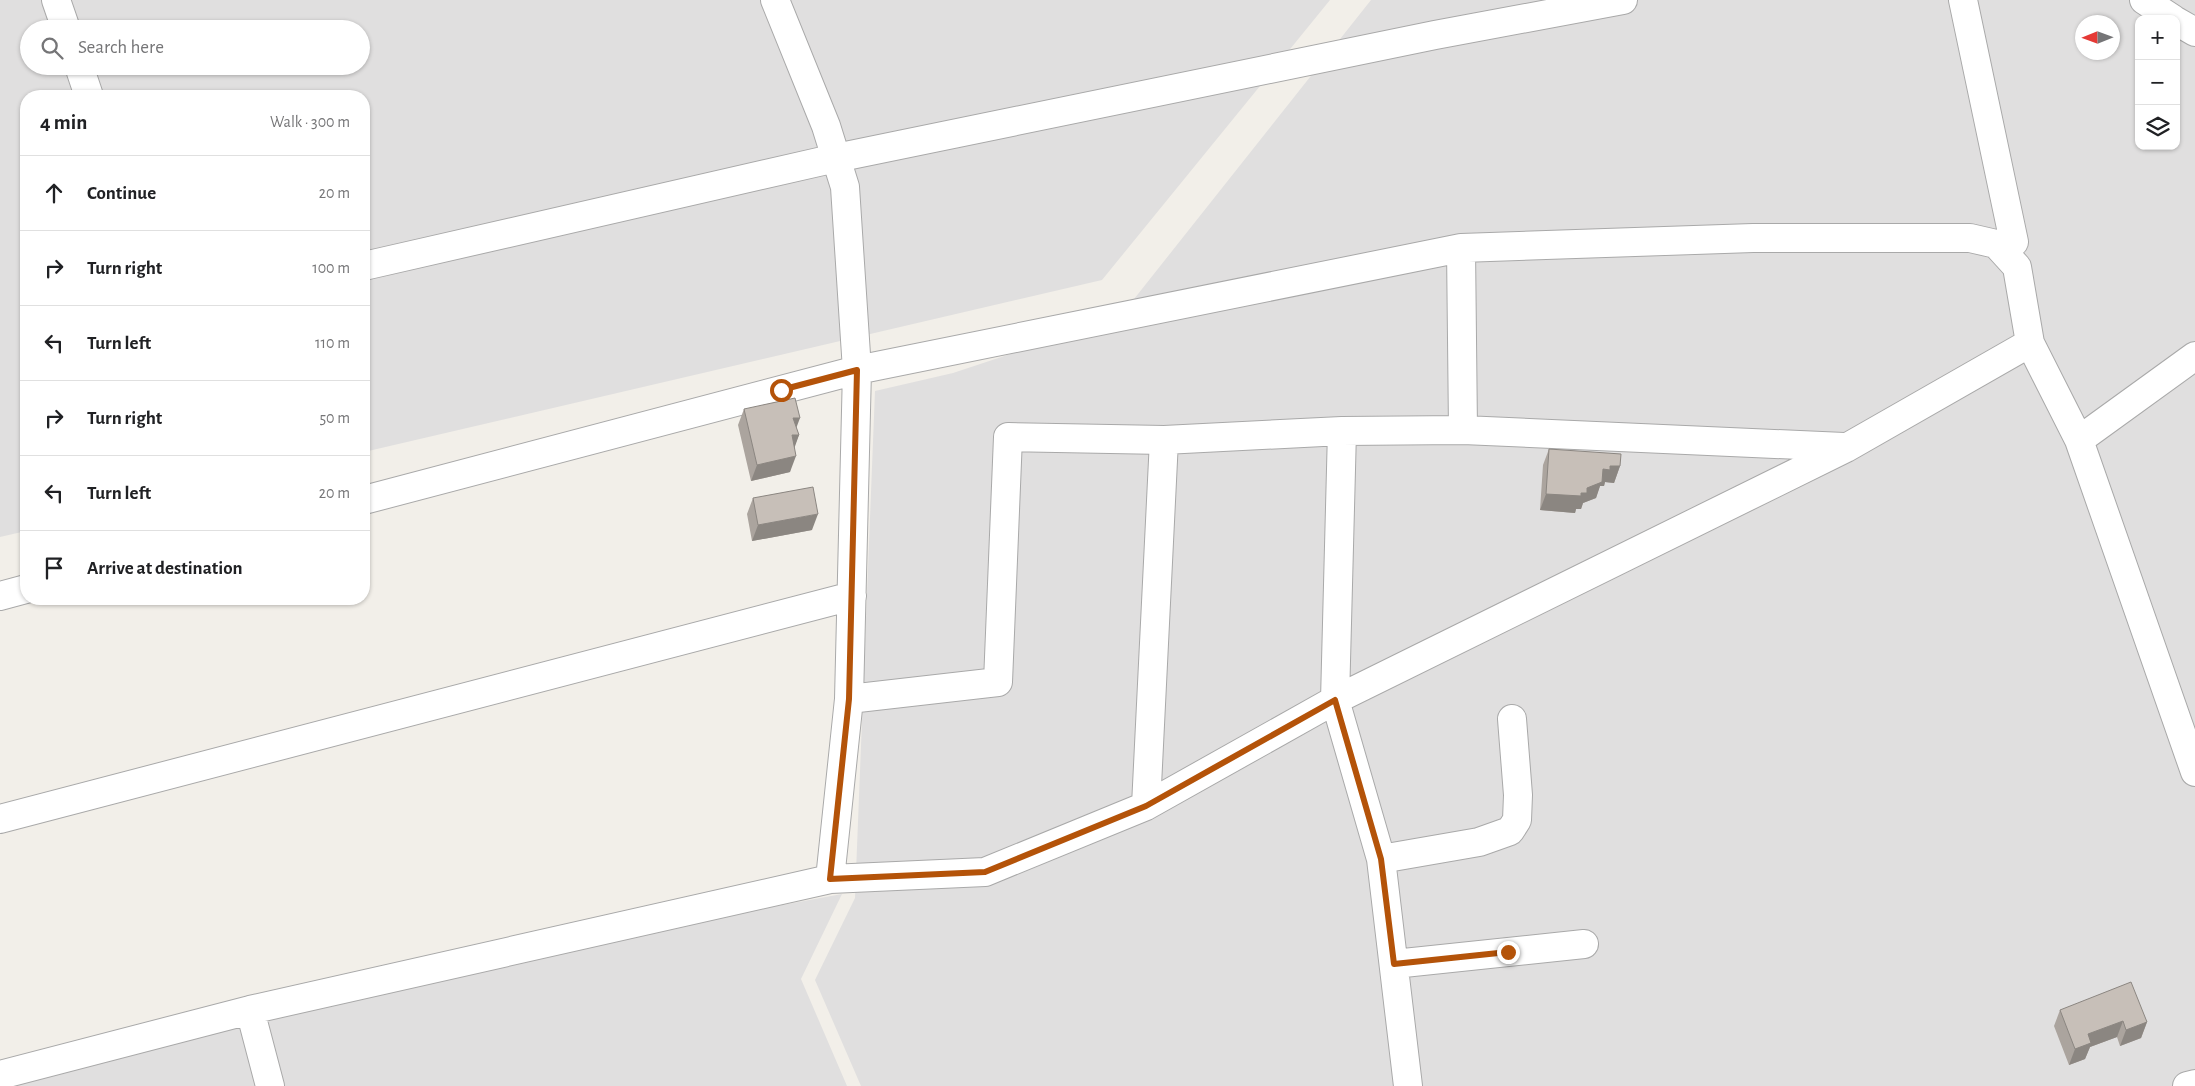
<!DOCTYPE html>
<html lang="en">
<head>
<meta charset="utf-8">
<style>
  :root { --surface:#fff; --page:#f6f6f6; --text:#202124; --muted:#757577; --line:#e0e0e0 }
  body { margin:0; font-family:"Alegreya Sans",sans-serif; background:var(--page); color:var(--text) }
  .controls { position:absolute; right:15px; top:15px; display:grid; overflow:hidden; border-radius:10px; box-shadow:0 1px 4px #0004 }
  .controls button { width:45px; height:45px; display:grid; place-items:center; padding:0; border:0; border-bottom:1px solid var(--line); background:var(--surface); color:var(--text); font:25px sans-serif }
  .compass { position:absolute; left:2075px; top:15px; width:45px; height:45px; border-radius:50%; background:var(--surface); box-shadow:0 1px 4px #0004; rotate:269deg }
  .stop { position:absolute; width:15px; height:15px; margin:-11px; border:4px solid #b45309; border-radius:50%; background:#fff }
  .stop.end { background:#b45309; border-color:#fff; box-shadow:0 1px 5px #0008 }
  .list { margin:0; padding:0; list-style:none }
  h2 { display:flex; justify-content:space-between; align-items:center; height:65px; margin:0; padding:0 20px; font-size:21px }
  h2 small { font-size:16px; font-weight:400; color:var(--muted) }
  .list li { display:grid; grid-template-columns:32px 1fr auto; gap:15px; align-items:center; box-sizing:border-box; height:75px; padding:0 20px; border-top:1px solid var(--line) }
  .list b { display:block; font-size:19px; white-space:nowrap }
  .list em { font-size:16px; font-style:normal; color:var(--muted) }
  .icon { flex:none; width:28px; height:28px; fill:none; stroke:currentColor; stroke-width:2; stroke-linecap:round; stroke-linejoin:round }
  .map { position:relative; flex:none; width:2195px; height:1086px; overflow:hidden }
  .search { position:absolute; background:var(--surface); box-shadow:0 1px 4px #0004; left:20px; top:20px; width:350px; height:55px; display:flex; align-items:center; gap:12px; box-sizing:border-box; padding:0 18px; border-radius:28px; color:var(--muted); font-size:19px }
  .panel { position:absolute; background:var(--surface); box-shadow:0 1px 4px #0004; left:20px; top:90px; width:350px; height:515px; border-radius:20px }
  .map>svg:first-child { display:block }
</style>
</head>
<body>
<div class="map">
<svg width="2195" height="1086" viewBox="0 0 2195 1086">
  <rect width="100%" height="100%" fill="#f2efe9"/>
  <path fill="#e0dfdf" fill-rule="evenodd" d="M0,0H1330L1102,280L364,452V96H26V531L0,537ZM29,29H361V66H29Z
    M1371,0H2195V1086H861L815,980L855,898L875,391L953,373L1119,318ZM2139,19H2176V146H2139ZM2082,22H2112V52H2082Z
    M842,894L801,979L847,1086H0L324,989Z"/>
  <g fill="none" stroke-linecap="round" stroke-linejoin="round">
    <g stroke="#a9a9a9" stroke-width="30">
      <path id="minor" d="M56,0L66,29
        M775,0L826,126L845,187L857,370L849,699L830,879
        M1963,0L2014,242
        M2144,0L2173,19
        M2176,21L2195,32
        M79,66L89,96
        M1461,248L1463,430
        M364,266L836,158L1435,35L1623,0
        M1342,431L1335,700L1381,859L1408,1086
        M2079,440L2195,772
        M364,500L857,370L1461,248L1753,238H1970L1996,244L2017,267L2030,343
        M0,596L26,589
        M849,699L998,682L1008,437L1164,440L1342,431L1463,430L1844,447
        M1146,806L1164,440
        M0,819L852,596
        M1381,859L1479,842L1510,831L1517,820L1518,795L1512,719
        M1394,964L1584,944
        M250,1010L270,1086
        M0,1075L250,1010L830,879L985,872L1146,806L1335,700L1846,448L2030,343L2079,440L2195,356
        M2187,1086L2195,1084"/>
    </g>
    <use href="#minor" stroke="#fff" stroke-width="28"/>
  </g>
  <path fill="#aba49e" d="M744,409L796,427L799,435L794,447L790,472L751,481L738,425Z
    M1549,449L1620,466L1614,483L1605,482L1604,486H1600L1596,498L1583,503L1581,509H1576L1575,513L1540,510L1543,465Z
    M753,498L812,530L752,541L747,514Z
    M2060,1010L2147,1022L2141,1038L2120,1046L2117,1037L2090,1047L2085,1059L2069,1065L2054,1026Z"/>
  <path fill="#8b8681" d="M793,418H800L794,434Z
    M792,435H799L793,452Z
    M796,456L790,472L751,481L757,465Z
    M1610,466H1620L1614,483L1605,482L1604,486H1600L1596,498L1583,503L1581,509H1576L1575,513L1540,510L1546,494L1581,493L1587,488L1603,469Z
    M818,514L812,530L752,541L758,525Z
    M2123,1021L2117,1037L2090,1047L2085,1059L2069,1065L2075,1049L2088,1034Z
    M2147,1022L2141,1038L2120,1046L2126,1030Z"/>
  <path fill="#c7bfb8" stroke="#8b8681" d="M795,398L800,418H793L799,435H792L796,456L757,465L744,409Z
    M1549,449L1621,454L1620,466H1610V470L1603,469L1602,482L1587,488V493H1581V496L1546,494Z
    M813,487L818,514L758,525L753,498Z
    M2131,982L2147,1022L2126,1030L2123,1021L2088,1034L2091,1043L2075,1049L2060,1010Z"/>
  <g fill="none" stroke-linecap="round" stroke-linejoin="round">
    <path stroke="#b45309" stroke-width="6" d="M781,390L857,370L849,699L830,879L985,872L1146,806L1335,700L1381,859L1394,964L1508,952"/>
  </g>
</svg>
<div class="controls">
<button>+</button>
<button>−</button>
<button><svg class="icon" aria-label="layers" viewBox="0 0 24 24"><path d="M12 4l9 5-9 5-9-5zM3 14l9 5 9-5"/></svg></button>
</div>
<svg class="compass" viewBox="-18 -18 36 36"><path d="M0-13l5 13h-10z" fill="#e53935"/><path d="M0 13l5-13h-10z" fill="#757577"/></svg>
<div class="stop" style="left:781px;top:390px"></div>
<div class="stop end" style="left:1508px;top:952px"></div>
<div class="search"><svg class="icon" aria-label="search" viewBox="0 0 24 24"><circle cx="10" cy="10" r="6"/><path d="M15 15l6 6"/></svg>Search here</div>
<section class="panel">
<h2>4 min<small>Walk · 300 m</small></h2>
<ul class="list">
<li><svg class="icon" aria-label="ahead" viewBox="0 0 24 24"><path d="M12 20V5M6 11l6-6 6 6"/></svg><div><b>Continue</b></div><em>20 m</em></li>
<li><svg class="icon" aria-label="right" viewBox="0 0 24 24"><path d="M7 20v-9h11M14 6l5 5-5 5"/></svg><div><b>Turn right</b></div><em>100 m</em></li>
<li><svg class="icon" aria-label="left" viewBox="0 0 24 24"><path d="M17 20v-9H6M10 6l-5 5 5 5"/></svg><div><b>Turn left</b></div><em>110 m</em></li>
<li><svg class="icon" aria-label="right" viewBox="0 0 24 24"><path d="M7 20v-9h11M14 6l5 5-5 5"/></svg><div><b>Turn right</b></div><em>50 m</em></li>
<li><svg class="icon" aria-label="left" viewBox="0 0 24 24"><path d="M17 20v-9H6M10 6l-5 5 5 5"/></svg><div><b>Turn left</b></div><em>20 m</em></li>
<li><svg class="icon" aria-label="arrive" viewBox="0 0 24 24"><path d="M6 21V4h12l-3 4 3 4H6"/></svg><div><b>Arrive at destination</b></div></li>
</ul>
</section>
</div>
</body>
</html>
